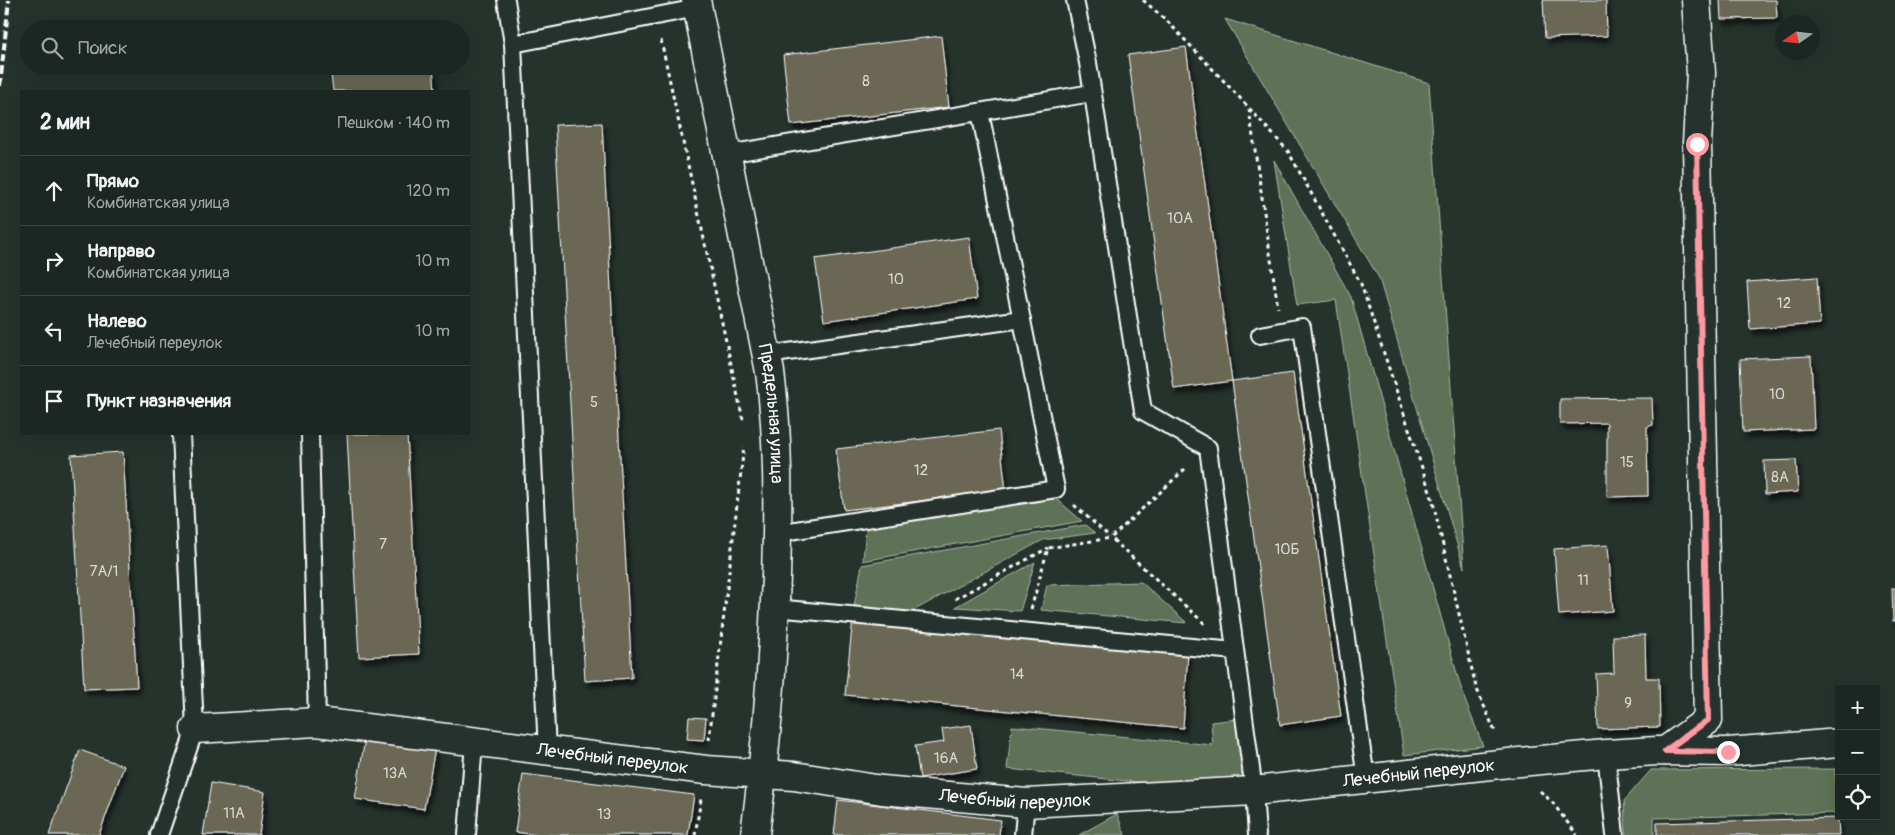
<!DOCTYPE html>
<html lang="ru">
<head>
<meta charset="utf-8">
<style>
  :root { --surface:#1c2622; --page:#29322f; --text:#f1f3f6; --muted:#a0a5a5; --line:#3a4340 }
  body { margin:0; font-family:Pangolin,sans-serif; background:var(--page); color:var(--text) }
  .controls { position:absolute; right:15px; bottom:15px; display:grid; overflow:hidden; border-radius:0px; box-shadow:0 5px 20px #0002 }
  .controls button { width:45px; height:45px; display:grid; place-items:center; padding:0; border:0; border-bottom:1px solid var(--line); background:var(--surface); color:var(--text); font:25px sans-serif }
  .compass { position:absolute; left:1775px; top:15px; width:45px; height:45px; border-radius:50%; background:var(--surface); box-shadow:0 5px 20px #0002; rotate:256deg }
  .stop { position:absolute; width:15px; height:15px; margin:-11px; border:4px solid #ff9aa2; border-radius:50%; background:#fff }
  .stop.end { background:#ff9aa2; border-color:#fff; box-shadow:0 1px 5px #0008 }
  .list { margin:0; padding:0; list-style:none }
  h2 { display:flex; justify-content:space-between; align-items:center; height:65px; margin:0; padding:0 20px; font-size:21px }
  h2 small { font-size:16px; font-weight:400; color:var(--muted) }
  .list li { display:grid; grid-template-columns:32px 1fr auto; gap:15px; align-items:center; box-sizing:border-box; height:70px; padding:0 20px; border-top:1px solid var(--line) }
  .list b { display:block; font-size:19px; white-space:nowrap }
  .list p { margin:0; font-size:16px; white-space:nowrap; color:var(--muted) }
  .list em { font-size:16px; font-style:normal; color:var(--muted) }
  .icon { flex:none; width:28px; height:28px; fill:none; stroke:currentColor; stroke-width:2; stroke-linecap:round; stroke-linejoin:round }
  .map { position:relative; flex:none; width:1895px; height:835px; overflow:hidden }
  .search { position:absolute; background:var(--surface); box-shadow:0 5px 20px #0002; left:20px; top:20px; width:450px; height:55px; display:flex; align-items:center; gap:12px; box-sizing:border-box; padding:0 18px; border-radius:28px; color:var(--muted); font-size:19px }
  .panel { position:absolute; background:var(--surface); box-shadow:0 5px 20px #0002; left:20px; top:90px; width:450px; height:345px; border-radius:0px }
  .map>svg:first-child { display:block }
</style>
</head>
<body>
<div class="map">
<svg width="1895" height="835" viewBox="0 0 1895 835">
  <defs>
    <filter id="shadow"><feDropShadow dx="3" dy="5.5" stdDeviation="2.5" flood-color="#0009"/></filter>
  </defs>
  <rect width="100%" height="100%" fill="#26332d"/>
  <filter id="ink" filterUnits="userSpaceOnUse"><feTurbulence type="fractalNoise" baseFrequency=".02" numOctaves="2"/><feDisplacementMap in="SourceGraphic" scale="10" xChannelSelector="R" yChannelSelector="G"/><feConvolveMatrix kernelMatrix="1 2 1 2 8 2 1 2 1" color-interpolation-filters="sRGB"/></filter>
  <g filter="url(#ink)">
    <path fill="#5d7256" stroke="#aeb8aa" d="M1225,19L1429,83L1464,568L1379,278Z
      M1274,160L1351,297L1463,695L1483,746L1404,755L1336,300L1297,305Z
      M1051,494L1082,521L863,561L866,526Z
      M1085,525L1095,533L1043,540L911,612L854,606L862,565Z
      M1035,562L1020,611L955,607Z
      M1141,582L1187,623L1041,610L1047,585Z
      M1237,719L1245,779L1158,784L1007,769L1012,726L1213,745L1211,722Z
      M1835,769L1837,813L1654,818V835H1626L1624,801L1651,770Z
      M1117,814L1125,835H1079Z"/>
    <path fill="#6b6754" stroke="#fff" filter="url(#shadow)" d="M1543,0H1606L1607,36L1545,38Z
      M1720,0H1776L1777,18L1721,19Z
      M941,36L949,107L791,125L783,55Z
      M1186,47L1232,381L1174,389L1128,55Z
      M330,66H433L435,91H333Z
      M602,123L632,678L585,681L555,125Z
      M969,237L977,299L824,321L815,259Z
      M1817,277L1820,324L1750,329L1747,282Z
      M1811,356L1814,429L1743,432L1740,359Z
      M1293,373L1341,716L1280,725L1232,381Z
      M1652,398L1653,425L1647,427L1648,496L1607,497V423L1560,424V399Z
      M999,430L1006,491L844,510L836,449Z
      M347,434H407L419,654L359,657Z
      M123,452L137,687L84,689L71,455Z
      M1796,460L1798,492L1765,494L1764,461Z
      M1608,545L1613,611L1559,615L1554,549Z
      M1892,588H1895V621H1893Z
      M853,618L1188,653L1183,728L845,695Z
      M1645,635L1646,678H1659L1660,727L1598,729L1596,674L1614,673L1613,636Z
      M689,717L706,718L704,740L687,739Z
      M971,725L977,769L920,778L915,746L944,742L942,729Z
      M365,738L435,748L424,809L355,799Z
      M80,750L124,766L99,835H49Z
      M523,774L694,795L688,835H536L515,832Z
      M211,783L265,792L259,835H203Z
      M838,800L1001,820L999,835H834Z
      M1838,818L1839,835H1657V823Z"/>
    <g fill="none" stroke-linecap="round" stroke-linejoin="round">
      <g stroke="#fff" stroke-width="20">
        <path id="service" d="M506,0L513,44L547,751
          M1075,0L1088,63L1143,411L1208,448L1254,791L1257,835
          M513,44L697,8
          M727,154L1092,93
          M1260,335L1302,327L1366,779
          M767,355L1022,319
          M310,434L317,722
          M777,533L1056,489L980,112
          M775,608L1235,651
          M1606,754L1615,835
          M159,835L195,729L181,434
          M467,835L474,742
          M1023,835L1026,803"/>
      </g>
      <g stroke="#fff" stroke-width="31">
        <g id="minor">
          <path id="s1" d="M195,729L317,722L706,770L794,776L882,790L1026,803L1254,791L1509,763L1606,754L1657,751L1728,752L1839,743"/>
          <path d="M1665,751L1708,720L1697,143L1701,73L1696,0"/>
        </g>
      </g>
      <g stroke="#fff" stroke-width="31">
        <g id="tertiary">
          <path id="s2" d="M696,0L770,372C779,440 778,509 776,577C773,664 766,749 755,835"/>
        </g>
      </g>
      <path stroke="#fff" stroke-width="3" stroke-dasharray="4 4" stroke-linecap="butt" d="M1143,0L1167,21L1239,97L1288,151L1361,284L1432,498L1476,687L1496,734
        M661,40L743,420
        M1249,109L1278,308
        M1185,469L1111,538L1205,624
        M1074,505L1110,537
        M955,599L1048,548
        M1031,609L1048,548L1111,538
        M709,740L744,446
        M1540,791L1552,802L1577,835
        M695,835L701,799"/>
      <use href="#service" stroke="#26332d" stroke-width="16"/>
      <use href="#minor" stroke="#26332d" stroke-width="28"/>
      <use href="#tertiary" stroke="#26332d" stroke-width="28"/>
      <path stroke="#fff" stroke-width="4" stroke-dasharray="8 4" stroke-linecap="butt" d="M0,86L9,0"/>
    </g>
  </g>
  <g fill="none" stroke-linecap="round" stroke-linejoin="round" filter="url(#ink)">
    <path stroke="#ff9aa2" stroke-width="6" d="M1697,144L1708,720L1665,751L1728,752"/>
  </g>
  <g text-anchor="middle" dominant-baseline="central" stroke-width="5" stroke-linejoin="round" paint-order="stroke">
    <g font-size="15" fill="#dad9d4">
      <text x="866" y="81">8</text>
      <text x="1180" y="218">10А</text>
      <text x="896" y="279">10</text>
      <text x="1784" y="303">12</text>
      <text x="1777" y="394">10</text>
      <text x="594" y="402">5</text>
      <text x="1627" y="462">15</text>
      <text x="921" y="470">12</text>
      <text x="1780" y="477">8А</text>
      <text x="383" y="544">7</text>
      <text x="1287" y="549">10Б</text>
      <text x="104" y="571">7А/1</text>
      <text x="1583" y="580">11</text>
      <text x="1017" y="674">14</text>
      <text x="1628" y="703">9</text>
      <text x="946" y="758">16А</text>
      <text x="395" y="773">13А</text>
      <text x="234" y="813">11А</text>
      <text x="604" y="814">13</text>
    </g>
    <g font-size="18" fill="#fff" stroke="#26332d">
      <text stroke="none"><textPath href="#s2" startOffset="421">Предельная улица</textPath></text>
      <text stroke="none"><textPath href="#s1" startOffset="420">Лечебный переулок</textPath></text>
      <text stroke="none"><textPath href="#s1" startOffset="1230">Лечебный переулок</textPath></text>
      <text stroke="none"><textPath href="#s1" startOffset="825">Лечебный переулок</textPath></text>
    </g>
  </g>
</svg>
<div class="controls">
<button>+</button>
<button>−</button>
<button><svg class="icon" aria-label="locate" viewBox="0 0 24 24"><circle cx="12" cy="12" r="6"/><path d="M12 2v4M12 18v4M2 12h4M18 12h4"/></svg></button>
</div>
<svg class="compass" viewBox="-18 -18 36 36"><path d="M0-13l5 13h-10z" fill="#e53935"/><path d="M0 13l5-13h-10z" fill="#a0a5a5"/></svg>
<div class="stop" style="left:1697px;top:144px"></div>
<div class="stop end" style="left:1728px;top:752px"></div>
<div class="search"><svg class="icon" aria-label="search" viewBox="0 0 24 24"><circle cx="10" cy="10" r="6"/><path d="M15 15l6 6"/></svg>Поиск</div>
<section class="panel">
<h2>2 мин<small>Пешком · 140 m</small></h2>
<ul class="list">
<li><svg class="icon" aria-label="ahead" viewBox="0 0 24 24"><path d="M12 20V5M6 11l6-6 6 6"/></svg><div><b>Прямо</b><p>Комбинатская улица</p></div><em>120 m</em></li>
<li><svg class="icon" aria-label="right" viewBox="0 0 24 24"><path d="M7 20v-9h11M14 6l5 5-5 5"/></svg><div><b>Направо</b><p>Комбинатская улица</p></div><em>10 m</em></li>
<li><svg class="icon" aria-label="left" viewBox="0 0 24 24"><path d="M17 20v-9H6M10 6l-5 5 5 5"/></svg><div><b>Налево</b><p>Лечебный переулок</p></div><em>10 m</em></li>
<li><svg class="icon" aria-label="arrive" viewBox="0 0 24 24"><path d="M6 21V4h12l-3 4 3 4H6"/></svg><div><b>Пункт назначения</b></div></li>
</ul>
</section>
</div>
</body>
</html>
